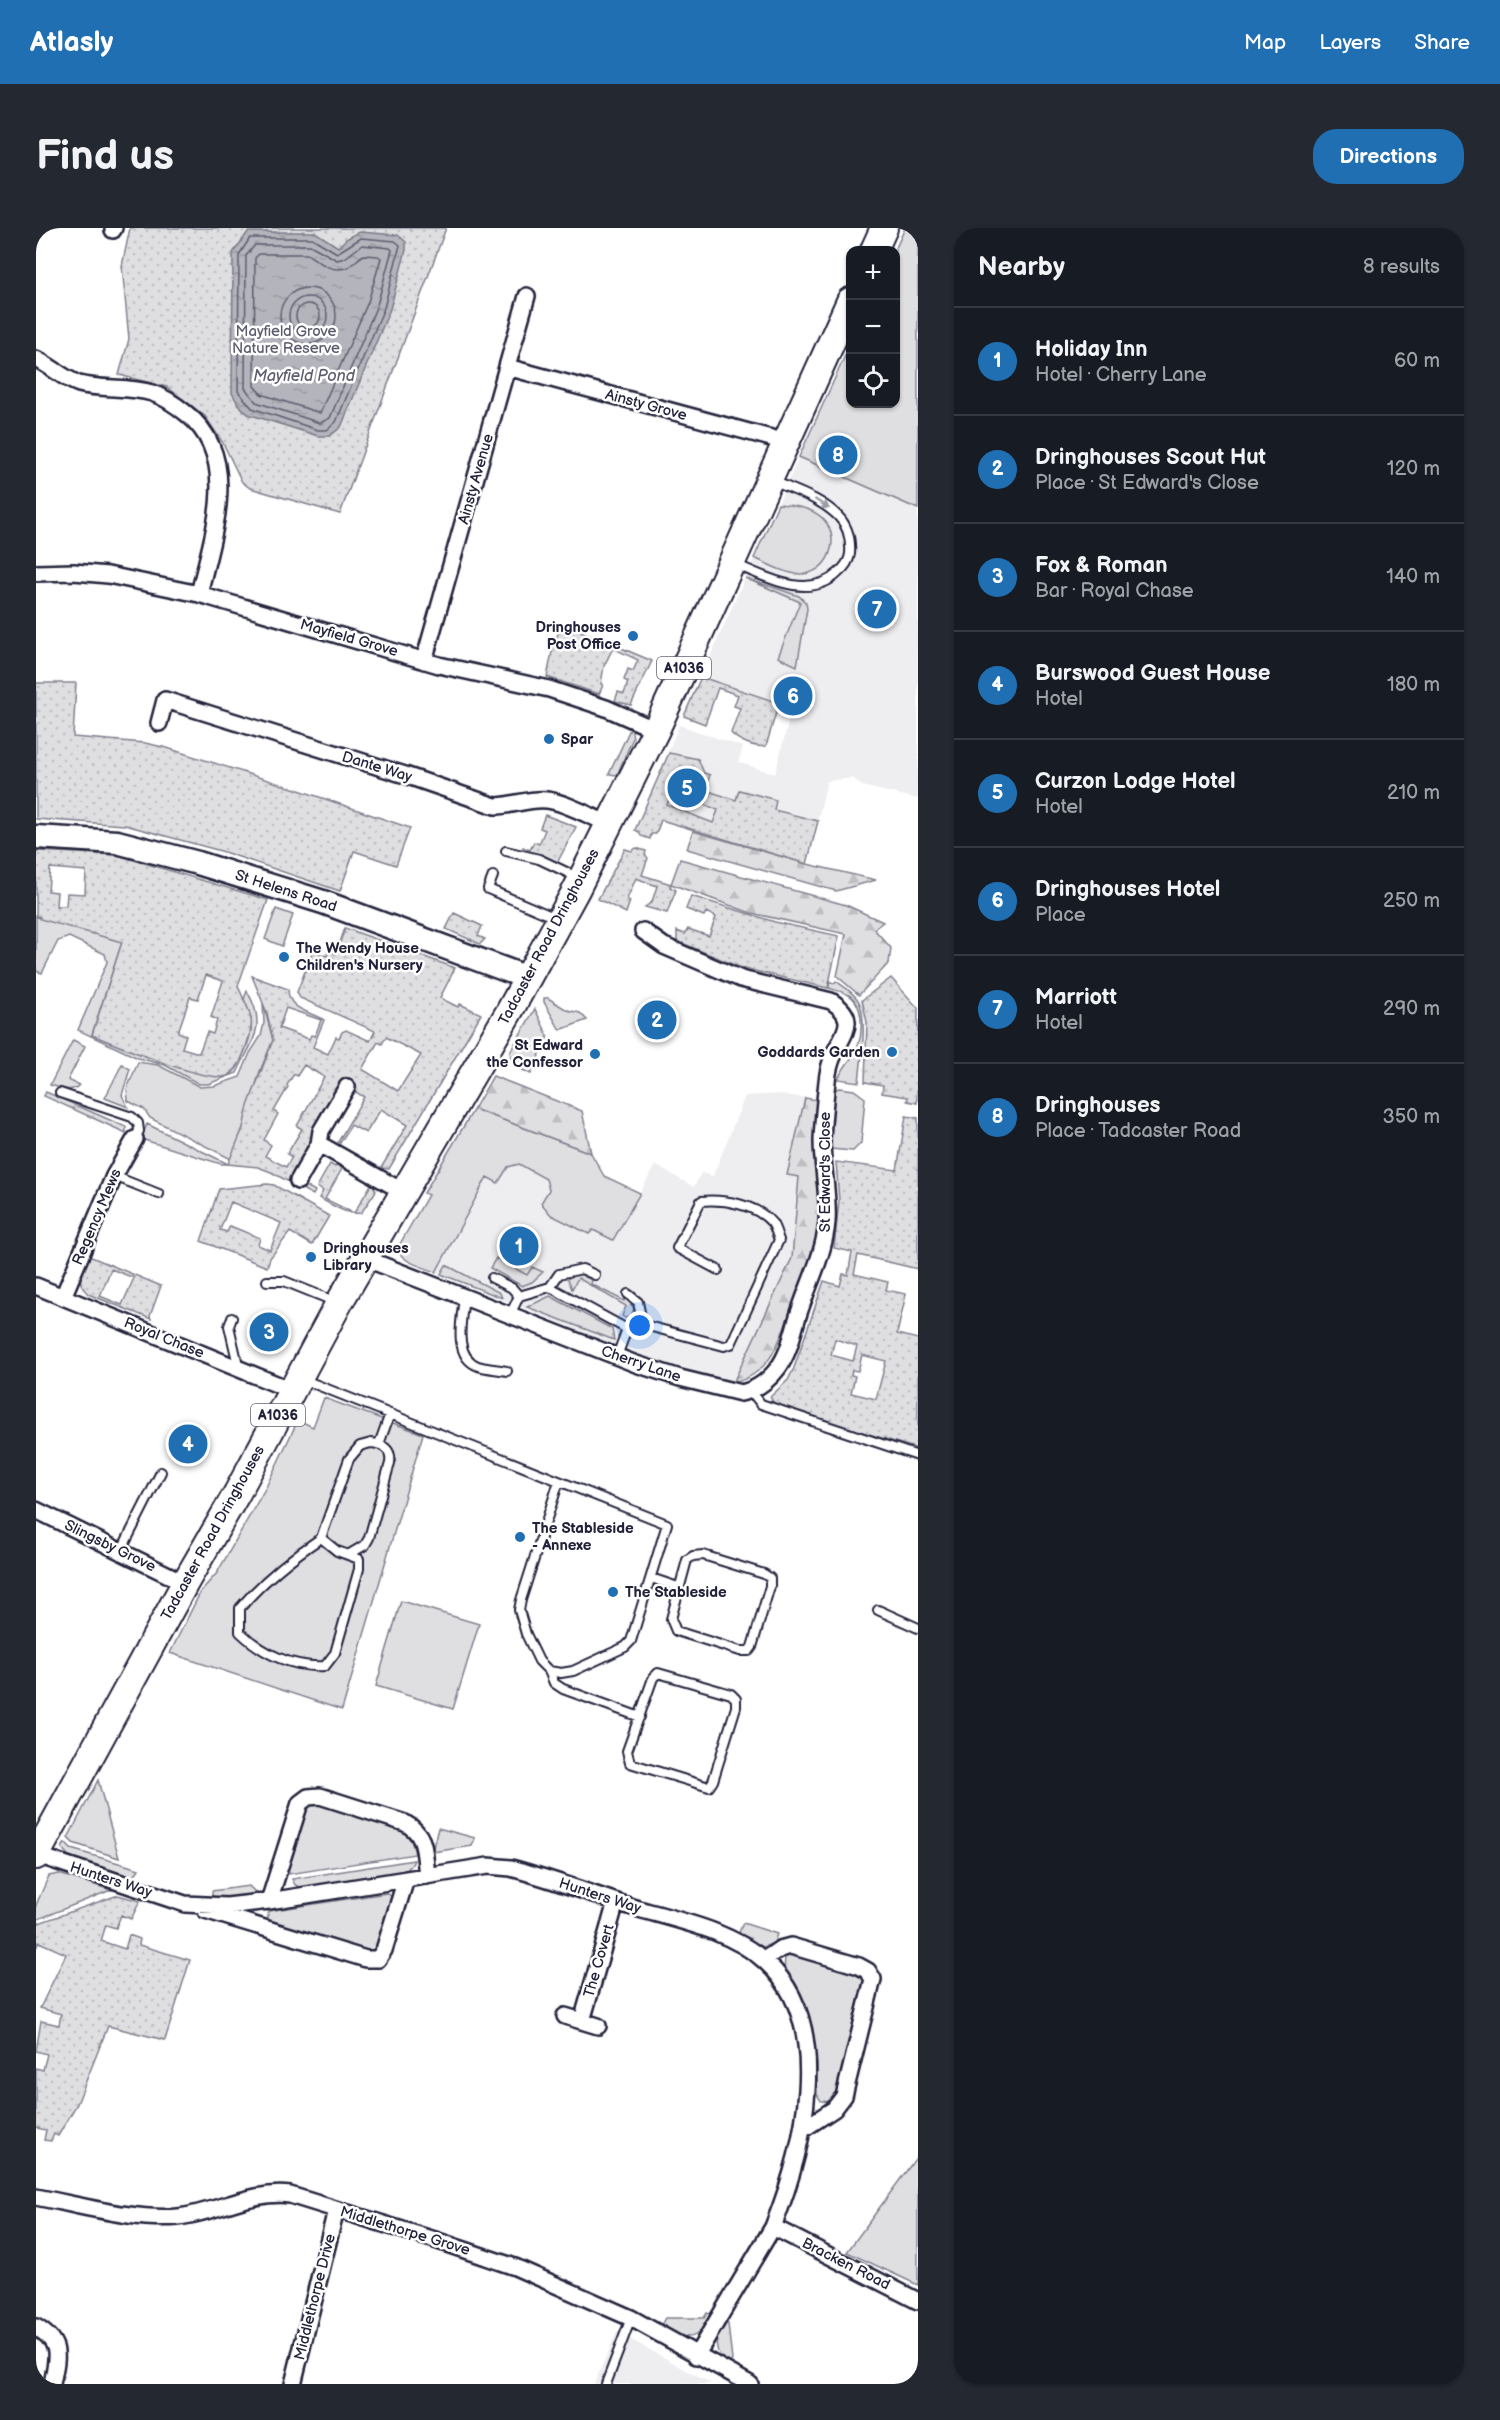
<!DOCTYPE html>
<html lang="en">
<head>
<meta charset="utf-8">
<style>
  :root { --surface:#171b24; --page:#242831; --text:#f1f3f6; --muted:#9ea1a6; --line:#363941; --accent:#1f6fb2 }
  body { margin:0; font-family:"Balsamiq Sans",sans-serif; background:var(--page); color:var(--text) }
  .controls { position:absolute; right:18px; top:18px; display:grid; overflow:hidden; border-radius:12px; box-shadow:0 2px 4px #0004 }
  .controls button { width:54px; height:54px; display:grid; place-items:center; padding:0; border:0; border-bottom:2px solid var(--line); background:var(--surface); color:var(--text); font:30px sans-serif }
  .you { position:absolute; left:604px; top:1098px; width:21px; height:21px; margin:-15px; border:4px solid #fff; border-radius:50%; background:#1a73e8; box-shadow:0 0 0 9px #1a73e833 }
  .badge { display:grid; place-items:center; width:39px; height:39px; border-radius:50%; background:var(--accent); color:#fff; font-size:20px; font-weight:700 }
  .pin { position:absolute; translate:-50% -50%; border:3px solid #fff; box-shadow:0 2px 6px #0006 }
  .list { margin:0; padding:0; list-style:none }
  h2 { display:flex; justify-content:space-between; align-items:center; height:78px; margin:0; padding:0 24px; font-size:26px }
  h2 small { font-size:20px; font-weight:400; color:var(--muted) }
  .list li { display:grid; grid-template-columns:39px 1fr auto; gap:18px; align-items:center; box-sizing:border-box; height:108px; padding:0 24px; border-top:2px solid var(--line) }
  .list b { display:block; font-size:22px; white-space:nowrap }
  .list p { margin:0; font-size:20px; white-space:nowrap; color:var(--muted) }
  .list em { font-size:20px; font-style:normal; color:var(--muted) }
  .icon { flex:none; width:33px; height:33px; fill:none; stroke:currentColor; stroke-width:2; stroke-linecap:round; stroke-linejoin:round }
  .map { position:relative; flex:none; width:882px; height:2156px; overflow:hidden; border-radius:24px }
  header { display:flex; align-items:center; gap:36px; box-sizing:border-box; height:84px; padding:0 30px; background:var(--accent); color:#fff }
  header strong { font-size:28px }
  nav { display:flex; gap:33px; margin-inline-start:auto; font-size:21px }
  .intro { display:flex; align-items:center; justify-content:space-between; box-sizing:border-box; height:144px; padding:0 36px }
  h1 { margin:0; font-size:42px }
  .button { padding:15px 27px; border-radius:24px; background:var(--accent); color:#fff; font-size:21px; font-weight:700 }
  main { display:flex; gap:36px; padding:0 36px }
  aside { flex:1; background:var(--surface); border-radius:24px; box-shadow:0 2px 4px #0004 }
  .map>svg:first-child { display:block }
</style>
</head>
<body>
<header>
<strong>Atlasly</strong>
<nav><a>Map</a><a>Layers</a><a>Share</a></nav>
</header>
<div class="intro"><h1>Find us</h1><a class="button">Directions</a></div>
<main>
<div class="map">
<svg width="882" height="2156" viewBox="0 0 882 2156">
  <defs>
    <pattern id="forest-firs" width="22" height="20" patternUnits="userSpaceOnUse" patternTransform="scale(1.5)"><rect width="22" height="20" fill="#dfdfe2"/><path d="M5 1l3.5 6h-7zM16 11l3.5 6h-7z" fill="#bfbfc3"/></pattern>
    <pattern id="park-dots" width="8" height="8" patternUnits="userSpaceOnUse" patternTransform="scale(1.5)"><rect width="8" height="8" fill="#dfdfe2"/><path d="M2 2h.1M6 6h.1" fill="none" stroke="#bfbfc3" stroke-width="1.8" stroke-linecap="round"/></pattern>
    <pattern id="water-ripples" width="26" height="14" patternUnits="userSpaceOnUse" patternTransform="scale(1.5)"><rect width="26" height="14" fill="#b4b4bc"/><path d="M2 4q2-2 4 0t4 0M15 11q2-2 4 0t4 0" fill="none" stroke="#9a9aa2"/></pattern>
  </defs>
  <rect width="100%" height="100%" fill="#fff"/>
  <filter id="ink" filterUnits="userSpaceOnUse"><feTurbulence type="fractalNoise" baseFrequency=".0167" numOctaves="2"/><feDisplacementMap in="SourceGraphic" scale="12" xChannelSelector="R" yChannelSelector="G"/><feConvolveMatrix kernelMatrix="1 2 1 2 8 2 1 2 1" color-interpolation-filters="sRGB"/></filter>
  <g filter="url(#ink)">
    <path fill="#eeeef1" d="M763,229L882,281V571L826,558L817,550L791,553L771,636L607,586L643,497L707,519L702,534L739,546L756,480L665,449Z
      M742,866L769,870L751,947L763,949L756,1030L697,1155L648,1144L621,1135L368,1031L361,1021L392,967L388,965L438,881L555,925L568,948L604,965L619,937L658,959L665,945L677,948L709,868Z
      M581,2104L676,2156H558Z"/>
    <path fill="#dfdfe2" stroke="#80808e" stroke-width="1.5" d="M869,0H882V281L763,229L814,117V176H860L859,22Z
      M742,276C757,277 779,280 789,293C805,313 792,345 766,346C751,347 732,336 718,330Z
      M709,350L763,368L770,375L771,381L761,438L742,429L764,374Z
      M595,499L597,510L581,547L573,546Z
      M240,681L257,687L246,718L229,711Z
      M0,688L86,714L56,806C76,816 176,856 193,847C203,842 206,829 210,820C218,799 217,791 208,771L211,763C232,799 216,812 201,845L172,856H163L129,837L102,830L42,802L71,734L69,726L33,709L22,713L6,745L0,743Z
      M800,753C807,758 817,764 822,772C832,788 825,834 823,854L802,851C807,839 817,830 822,818C827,803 828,774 811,766C805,763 798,762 793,760V754L799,755Z
      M508,770H512L531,782L544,785L551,792L524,802L508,774Z
      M227,775L237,812L224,843L207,900L195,931L114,890L108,881L92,873L91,861L102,834L122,837L164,859L178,858L204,849L214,825L225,808L228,795Z
      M499,781L512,808L495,846C483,840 475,838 474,824Z
      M37,812L49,818L32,852L43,857C35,866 24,859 14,857Z
      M86,836L94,841L86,867L92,879L69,870Z
      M803,860L818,862L829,870L825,915L817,923L794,921L795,863Z
      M438,881L555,925L568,948L604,965L577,1012L557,1002L553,1006L515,987L505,975L513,962L510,951L483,936L472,939L462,955L451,949L400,1044C386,1038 367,1035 361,1021L392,967L388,965Z
      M111,896L192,936H185L105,911Z
      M460,1030L491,1047L496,1039L507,1044L496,1054L486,1058L454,1040Z
      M410,1037L464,1065L466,1070L405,1046Z
      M541,1045L556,1052L555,1056L588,1073L589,1070L598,1080L595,1088L589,1090L586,1088L590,1078L542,1050L536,1061L532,1051L535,1047Z
      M514,1068L576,1101L578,1112L491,1079Z
      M288,1170L387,1206L306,1482L134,1425L165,1363L181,1345L230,1259L262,1192L277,1199Z
      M365,1373L443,1396L417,1481L340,1458Z
      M62,1552L83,1630L37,1615L32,1610Z
      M283,1573L362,1598C374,1606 376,1613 379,1626L253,1646L252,1636L271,1576Z
      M402,1600L439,1610L436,1618L396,1624Z
      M29,1615L35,1621L103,1641L97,1650L35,1631L26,1620Z
      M378,1632C375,1641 368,1643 360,1646L267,1660L259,1657L256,1651Z
      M23,1646L75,1662L0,1692V1677L11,1652L13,1648Z
      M213,1658L220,1665L205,1670L176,1671V1663Z
      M351,1665L356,1669V1674L343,1716L335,1724L234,1695L232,1690V1683Z
      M707,1695L741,1706L738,1715L727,1719L702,1707Z
      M758,1725L823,1743L830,1751L802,1864L795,1874L785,1873L781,1866V1836L775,1809L763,1769L748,1743L749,1729Z
      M882,1927V2057L811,2024Z
      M671,2085L676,2087C660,2116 650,2113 625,2097L629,2090H668Z
      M688,2094L692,2096L696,2132L694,2136C676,2127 678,2109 688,2094Z"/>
    <path fill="url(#forest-firs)" stroke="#80808e" stroke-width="1.5" d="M657,603L771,636L840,652L800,663L651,621Z
      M644,631L810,677L847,694L838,701L855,720L853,735L823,767L801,748L810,706L715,685L635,656Z
      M457,848L546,883L555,925L438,881Z
      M10,864L90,899V905L8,868Z
      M769,870L781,872C777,915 786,958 782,1001C780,1028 768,1051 758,1075C745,1108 737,1146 697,1155L756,1030L763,949L751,947Z"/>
    <path fill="url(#park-dots)" stroke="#80808e" stroke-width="1.5" fill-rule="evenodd" d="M94,0H410L304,286L214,260L206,254L187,215L169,188L131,159L83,147L93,111L86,38Z
      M526,395L616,433L595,477L579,473L582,464L588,466L592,454L588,452L592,441L597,443L602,432L577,420L568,438L565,456L567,457L563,466L511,449L517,419Z
      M665,449L743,475L730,518C719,520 702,513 695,505L704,480L698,478L702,467L682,460L669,496L648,488Z
      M0,455H40L37,509L109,515L131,520L260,561L374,600L360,637L318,623L304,663L185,623L89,597L0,591Z
      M633,525L662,531L668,545L674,547L669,562L700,572L703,562L740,572L738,582L782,593L771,636L625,592L620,606H615L614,611L605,608L603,604L599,602ZM645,540L668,549L661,568L671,572L669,577L682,582L677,595L631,577Z
      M509,587L540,599L521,635L505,627L485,623L487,619L494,622L498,614L503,616L509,602L504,600Z
      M600,620L610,623L609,627L612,630L606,647L635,656L634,659L640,662L631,685L609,679L616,674L621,658L600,650L591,671L594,673L590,685L562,671L589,621L596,623Z
      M0,623L81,627L232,672L202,758C216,791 221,790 207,827C204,835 200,844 191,848C171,856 80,816 56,807L86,714L4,691V689L0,688ZM14,640L50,643L49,666L31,665L30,678H20L21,664L12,663ZM170,747L187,753L175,789L181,792L177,806L171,804L163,825L146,820L150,807L142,804L154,769L162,771Z
      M655,668L739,694L803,708L792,760L706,740L641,713V703L649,706L652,701L673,708L680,689L670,684L668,688L650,681Z
      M418,685L446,698L442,708L449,711L444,716L410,701Z
      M309,700L419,740L404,770L422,779L424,776L445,786L353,941L345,940L371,897L345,881L330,905L315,897L304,915L302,914L328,869L305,855L288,882L277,915L255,949L279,963L277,967L235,944L222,939L192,936L207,900L212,878L237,812L231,785L216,748L252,761C252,782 273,783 288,792L277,819L292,826L300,809L303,810L306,804L310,802L334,813L339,803L264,770L261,764L277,723L291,728L292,723L300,726ZM250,780L285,792L279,808L275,807L273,811L243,800ZM350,809L385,827L362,863L326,841L342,814L346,816ZM268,837L288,849L261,898L266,901L251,926L256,929L250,939L229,928L235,917L228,912L242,886L238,883L252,859L251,857L258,846L261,848Z
      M855,750L882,780L881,875L871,873L872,869L846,865L847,857L829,854L831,794L826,772Z
      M870,888L882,890V1041L822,1027L818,1046L852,1054L850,1062L870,1066L861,1106L882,1111V1221L740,1178L734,1169L752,1152L758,1140L788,1053L804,1058L807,1046L812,1047L816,1024L798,1020L803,972L800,934L861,942ZM799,1111L821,1118L817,1133L795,1127ZM826,1127L850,1133L840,1171L815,1165L819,1148L815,1147L816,1142L822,1143Z
      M301,935L307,939L289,971L318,985L336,955L340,963L325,985C310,987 297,977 283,970L287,963L281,959L294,936L299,939Z
      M231,956L238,957L293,988L276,1017L254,1004L234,1030L231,1039L165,1013L183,961ZM195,974L245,995L234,1022L222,1017L224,1010L194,998L191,1004L184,1002Z
      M53,1028L125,1058L114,1088L115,1091L52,1066C38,1051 46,1045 53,1028ZM75,1041L98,1050L86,1077L64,1068Z
      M82,1667L104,1673L95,1691L85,1687L80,1700L70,1697L65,1713L89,1721L93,1707L104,1711L103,1717L154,1732L129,1812L72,1798L41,1876L22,1908L18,1906L15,1913L8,1912L10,1902L0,1900V1840L7,1842L11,1826L0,1823L5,1793L23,1797L25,1786L4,1780L30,1726L3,1714L0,1720V1696Z"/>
    <path fill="url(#water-ripples)" stroke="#7a7a88" stroke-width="1.5" d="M212,4H279L302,19L310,11L323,4L362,7L370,14V22L354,81L305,199L294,208H282L212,186L202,176L196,165L197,25Z"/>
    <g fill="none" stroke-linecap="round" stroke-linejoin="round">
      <path stroke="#5c5c6f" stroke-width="1.5" d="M214,10H276L301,25L325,10L359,13L364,17L348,80L300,194L291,202H282L216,180L202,163L203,27Z
        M274,17L301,32L309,30L326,17L354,20L356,22L341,77L294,190L284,195L220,174L209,160L210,28L219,17Z
        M271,26C283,34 297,46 312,39C318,36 322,30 328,27L342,28L345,30L332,74L284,185L225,166L218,158L219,30L223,26Z
        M244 88a28 28 0 1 1 56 0a28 28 0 1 1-56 0Z
        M253 88a19 19 0 1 1 38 0a19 19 0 1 1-38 0Z
        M260 88a12 12 0 1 1 24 0a12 12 0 1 1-24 0Z"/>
      <g stroke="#22223b" stroke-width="12">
        <path id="lane" d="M699,336C729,349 773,373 802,345C808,340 813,334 814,326C815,312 812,298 802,288C784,270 759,263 737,253
          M470,623L503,631L541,649
          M457,648L452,661L520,690
          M24,865L96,889L102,895L103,903L99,911
          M78,948L123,966
          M456,1050L476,1060L483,1068
          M231,1053H248L300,1074
          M514,1059L523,1046L546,1041L559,1047
          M592,1066L602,1074L607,1099
          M428,1069C426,1090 416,1128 442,1138C451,1141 462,1141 471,1143
          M474,1087L483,1068L514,1059L591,1101L581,1128
          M196,1090L193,1098L203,1141
          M591,1101L612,1098L688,1118L695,1116L743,1012C741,1007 739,999 736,995C720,976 688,971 665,973L641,1020L682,1042
          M266,1151L631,1296L595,1413L589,1419L537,1443L525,1445L513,1443L503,1433L490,1406L483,1382L485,1372L523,1253
          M715,1163L725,1176L882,1228
          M335,1215C347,1216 356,1221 354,1235L333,1310L329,1317L312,1327L301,1323L285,1310L313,1231L324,1218Z
          M343,1216L354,1186
          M285,1310C255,1330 227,1353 204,1380V1404C227,1426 257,1440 289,1438L299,1425L323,1341V1331L312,1327
          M85,1323L125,1244
          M667,1327L728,1346L734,1350V1358L716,1419L713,1423H704L640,1403L635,1391L651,1332L657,1328Z
          M615,1350L642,1359
          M842,1382L882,1400
          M513,1443L518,1455L527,1461L604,1489
          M622,1445L695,1466L700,1471V1479L677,1553L673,1559L594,1535L591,1523L617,1450Z
          M570,2156L595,2090"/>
      </g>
      <g stroke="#22223b" stroke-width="20">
        <path id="street" d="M77,2L78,0
          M0,131C15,138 28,151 43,156C67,162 92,158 116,165C129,169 140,177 151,186C206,230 176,309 163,366
          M471,139L750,214
          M0,345L38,344L72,347L163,366L403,437L513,461L570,480L620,502
          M388,433L491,68
          M123,495L129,472L369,547L459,578C476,578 493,570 511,572C526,573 558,590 573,596
          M283,916L366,963
          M262,953L283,916L285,903L311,859
          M328,1030L600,1136L644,1150L705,1165C720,1162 733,1152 742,1140C754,1124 757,1103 763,1085C773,1054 788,1027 791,994C793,966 786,939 786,912C787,892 789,872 791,853C792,843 794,835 798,826C808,804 823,791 795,773L705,751L628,718L607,703
          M0,1058L255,1162
          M27,1069L78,948L99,911
          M0,1282L149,1355
          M1,1627L149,1676L191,1678L233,1673L452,1638L475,1640C516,1651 556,1666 596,1679C640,1692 695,1702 730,1734C800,1797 767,1924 737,1999L660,2128
          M233,1673L264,1575L272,1569L284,1568L369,1595C391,1607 388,1625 391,1648
          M169,1682L330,1731H342L348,1722L370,1651
          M728,1732L744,1721L755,1718L823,1738L832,1743L837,1751L808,1868L798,1881L766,1902
          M529,1788L562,1798
          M546,1793L580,1674
          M0,1969C44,1977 98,1993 142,1989C179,1985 217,1962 254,1967L399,2012L479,2039L595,2090L714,2156
          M737,1999L882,2073
          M0,2099C27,2115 21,2129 16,2156
          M257,2156L300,1982"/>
      </g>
      <g stroke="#22223b" stroke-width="27">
        <path id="secondary" d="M0,609L81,614L162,635L287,674L492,750"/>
      </g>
      <g stroke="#22223b" stroke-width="30">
        <path id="primary" d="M838,22L848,0
          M0,1628L149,1355L201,1265L303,1075L473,784L540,662L620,502L814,73"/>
      </g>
      <use href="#lane" stroke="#fff" stroke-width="8"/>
      <use href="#street" stroke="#fff" stroke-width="15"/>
      <use href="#secondary" stroke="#fff" stroke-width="22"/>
      <use href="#primary" stroke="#fff" stroke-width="26"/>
    </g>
    <defs><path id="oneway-solid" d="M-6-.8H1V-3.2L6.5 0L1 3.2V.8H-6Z" transform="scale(1.5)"/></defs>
    <use fill="#9c9ca7" href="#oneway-solid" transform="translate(786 276) rotate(33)"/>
  </g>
  <g fill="#1f6fb2" stroke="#fff" stroke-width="2">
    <circle cx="597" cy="408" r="6"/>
    <circle cx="513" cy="511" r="6"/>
    <circle cx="248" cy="729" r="6"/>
    <circle cx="856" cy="824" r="6"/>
    <circle cx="559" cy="826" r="6"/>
    <circle cx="275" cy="1029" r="6"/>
    <circle cx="484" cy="1309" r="6"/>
    <circle cx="577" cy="1364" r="6"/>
  </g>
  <g text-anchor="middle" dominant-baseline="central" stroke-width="5" stroke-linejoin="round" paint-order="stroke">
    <g fill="#fff" stroke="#646476" stroke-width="1.5">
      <rect x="621" y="429" width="54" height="22" rx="4.5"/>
      <rect x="215" y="1176" width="54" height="22" rx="4.5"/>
    </g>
    <g font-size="14" font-weight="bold" fill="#22223b">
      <text x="648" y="440">A1036</text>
      <text x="242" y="1187">A1036</text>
    </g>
    <g font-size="15" fill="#5b5b6d" stroke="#fff">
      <text x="250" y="103">Mayfield Grove<tspan x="250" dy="17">Nature Reserve</tspan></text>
    </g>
    <g font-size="15" fill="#22223b" stroke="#fff">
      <text transform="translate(610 177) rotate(15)">Ainsty Grove</text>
      <text transform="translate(440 251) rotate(-74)">Ainsty Avenue</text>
      <text transform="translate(313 410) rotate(16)">Mayfield Grove</text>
      <text transform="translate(341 539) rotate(17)">Dante Way</text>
      <text transform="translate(250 663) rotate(18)">St Helens Road</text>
      <text transform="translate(513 709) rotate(-62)">Tadcaster Road Dringhouses</text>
      <text transform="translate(789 944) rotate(-90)">St Edward's Close</text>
      <text transform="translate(61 989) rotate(-67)">Regency Mews</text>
      <text transform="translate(128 1110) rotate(22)">Royal Chase</text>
      <text transform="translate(605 1136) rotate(19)">Cherry Lane</text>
      <text transform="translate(177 1305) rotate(-61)">Tadcaster Road Dringhouses</text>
      <text transform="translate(74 1318) rotate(26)">Slingsby Grove</text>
      <text transform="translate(75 1652) rotate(18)">Hunters Way</text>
      <text transform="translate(564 1668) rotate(18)">Hunters Way</text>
      <text transform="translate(563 1733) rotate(-74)">The Covert</text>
      <text transform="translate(369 2003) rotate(17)">Middlethorpe Grove</text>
      <text transform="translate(810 2036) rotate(27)">Bracken Road</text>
      <text transform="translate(279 2069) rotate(-76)">Middlethorpe Drive</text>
    </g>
    <g font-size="15" font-weight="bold" fill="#22223b" stroke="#fff" text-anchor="start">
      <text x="585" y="399" text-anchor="end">Dringhouses<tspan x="585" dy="17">Post Office</tspan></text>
      <text x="525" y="511">Spar</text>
      <text x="260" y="720">The Wendy House<tspan x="260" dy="17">Children's Nursery</tspan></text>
      <text x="547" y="817" text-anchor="end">St Edward<tspan x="547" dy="17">the Confessor</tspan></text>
      <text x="844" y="824" text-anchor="end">Goddards Garden</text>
      <text x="287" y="1020">Dringhouses<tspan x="287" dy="17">Library</tspan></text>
      <text x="496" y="1300">The Stableside<tspan x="496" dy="17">- Annexe</tspan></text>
      <text x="589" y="1364">The Stableside</text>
    </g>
    <g font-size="16" font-style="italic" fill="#5c5c6f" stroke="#fff">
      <text x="268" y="148">Mayfield Pond</text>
    </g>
  </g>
</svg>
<div class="controls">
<button>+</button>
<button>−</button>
<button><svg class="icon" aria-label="locate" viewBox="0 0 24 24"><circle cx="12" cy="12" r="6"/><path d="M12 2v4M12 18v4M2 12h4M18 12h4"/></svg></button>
</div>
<div class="you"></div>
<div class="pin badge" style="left:483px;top:1018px">1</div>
<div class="pin badge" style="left:621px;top:792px">2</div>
<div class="pin badge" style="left:233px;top:1104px">3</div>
<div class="pin badge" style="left:152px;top:1216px">4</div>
<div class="pin badge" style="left:651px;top:560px">5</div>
<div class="pin badge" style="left:757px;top:468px">6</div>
<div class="pin badge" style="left:841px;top:381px">7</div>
<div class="pin badge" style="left:802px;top:227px">8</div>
</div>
<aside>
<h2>Nearby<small>8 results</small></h2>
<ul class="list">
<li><span class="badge">1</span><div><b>Holiday Inn</b><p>Hotel · Cherry Lane</p></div><em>60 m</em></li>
<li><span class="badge">2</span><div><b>Dringhouses Scout Hut</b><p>Place · St Edward's Close</p></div><em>120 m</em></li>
<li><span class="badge">3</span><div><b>Fox &amp; Roman</b><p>Bar · Royal Chase</p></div><em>140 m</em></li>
<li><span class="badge">4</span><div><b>Burswood Guest House</b><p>Hotel</p></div><em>180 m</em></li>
<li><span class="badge">5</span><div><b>Curzon Lodge Hotel</b><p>Hotel</p></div><em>210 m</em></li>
<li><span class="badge">6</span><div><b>Dringhouses Hotel</b><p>Place</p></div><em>250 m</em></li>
<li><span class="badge">7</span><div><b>Marriott</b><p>Hotel</p></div><em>290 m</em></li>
<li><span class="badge">8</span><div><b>Dringhouses</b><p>Place · Tadcaster Road</p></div><em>350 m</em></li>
</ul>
</aside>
</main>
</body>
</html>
